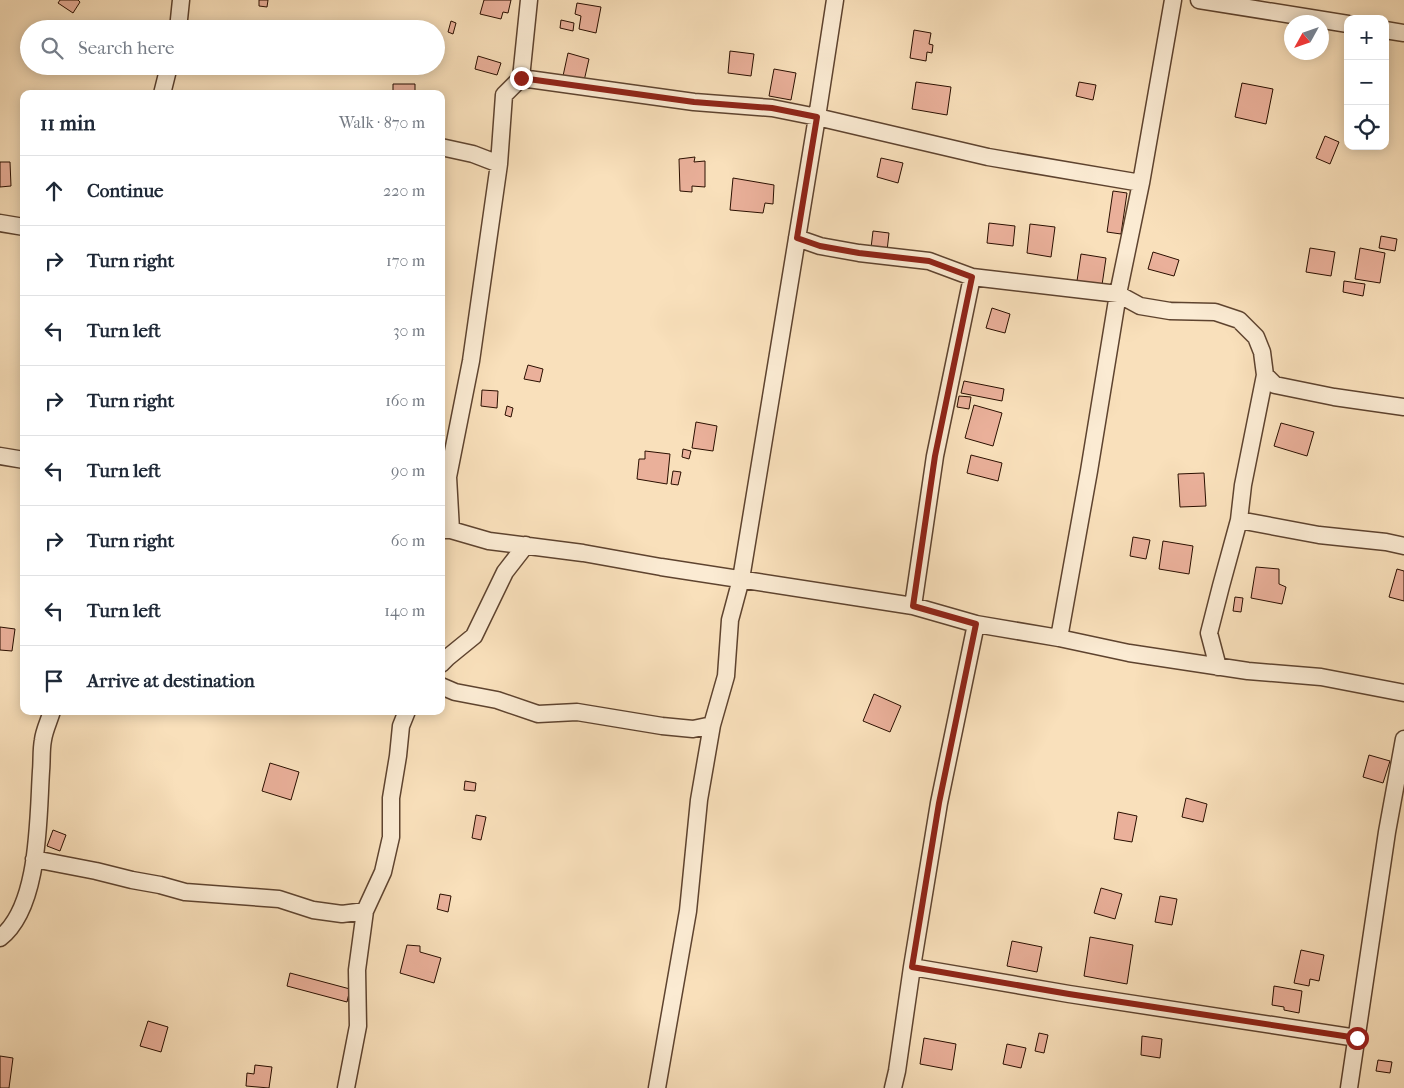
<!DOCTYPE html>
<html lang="en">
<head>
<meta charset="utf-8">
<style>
  :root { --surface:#fff; --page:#f2f2f3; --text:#1f2937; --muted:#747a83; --line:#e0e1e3 }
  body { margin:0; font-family:"IM FELL French Canon",serif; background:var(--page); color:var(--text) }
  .controls { position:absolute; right:15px; top:15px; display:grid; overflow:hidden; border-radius:10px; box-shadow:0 2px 12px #0003 }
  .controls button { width:45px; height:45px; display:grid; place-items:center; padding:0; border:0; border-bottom:1px solid var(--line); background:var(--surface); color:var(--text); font:25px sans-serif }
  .compass { position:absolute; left:1284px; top:15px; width:45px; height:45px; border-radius:50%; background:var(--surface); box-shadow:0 2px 12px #0003; rotate:230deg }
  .stop { position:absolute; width:15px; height:15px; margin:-11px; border:4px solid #8f2418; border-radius:50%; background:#fff }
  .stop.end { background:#8f2418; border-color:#fff; box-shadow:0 1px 5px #0008 }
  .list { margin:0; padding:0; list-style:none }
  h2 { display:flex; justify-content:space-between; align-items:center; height:65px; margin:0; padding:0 20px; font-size:21px }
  h2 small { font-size:16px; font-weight:400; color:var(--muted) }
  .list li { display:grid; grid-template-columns:32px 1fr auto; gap:15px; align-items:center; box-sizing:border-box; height:70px; padding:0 20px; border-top:1px solid var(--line) }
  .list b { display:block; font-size:19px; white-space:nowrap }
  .list em { font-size:16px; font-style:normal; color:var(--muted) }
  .icon { flex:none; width:28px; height:28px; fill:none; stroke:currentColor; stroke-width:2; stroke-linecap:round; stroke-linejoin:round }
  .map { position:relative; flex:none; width:1404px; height:1088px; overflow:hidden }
  .search { position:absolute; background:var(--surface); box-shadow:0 2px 12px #0003; left:20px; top:20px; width:425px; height:55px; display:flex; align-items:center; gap:12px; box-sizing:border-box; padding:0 18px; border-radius:28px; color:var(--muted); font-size:19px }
  .panel { position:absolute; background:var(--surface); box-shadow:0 2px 12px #0003; left:20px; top:90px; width:425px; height:625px; border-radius:10px }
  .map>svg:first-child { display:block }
</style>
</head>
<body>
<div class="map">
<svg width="1404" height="1088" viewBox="0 0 1404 1088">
  <rect width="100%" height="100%" fill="#f9e0bb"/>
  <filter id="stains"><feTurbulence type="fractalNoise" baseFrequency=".004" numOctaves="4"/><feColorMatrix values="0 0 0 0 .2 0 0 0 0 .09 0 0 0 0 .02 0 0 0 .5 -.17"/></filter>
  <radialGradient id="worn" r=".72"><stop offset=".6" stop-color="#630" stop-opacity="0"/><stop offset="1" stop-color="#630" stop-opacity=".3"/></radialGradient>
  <path fill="#eab09a" stroke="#2a0f00" d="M60,0H78L80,2L73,13L58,3Z
    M259,0H268L267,7L259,6Z
    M484,0H511L508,13L503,12L501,19L480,14Z
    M577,3L601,7L596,33L579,29L581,16L575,14Z
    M561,20L574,23L573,31L560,28Z
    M451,21L456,23L453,34L448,32Z
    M914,30L931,33L929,44L933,45L932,53L927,52L926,61L910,58Z
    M730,51L754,54L751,76L728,73Z
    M568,53L589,59L584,81L563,76Z
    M478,56L501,63L497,75L475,69Z
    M774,69L796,73L791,100L769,96Z
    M916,82L951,87L947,115L912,109Z
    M1079,82L1096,85L1093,100L1076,96Z
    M1242,83L1273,89L1266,124L1235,117Z
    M393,84H415V94H393Z
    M1325,136L1339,142L1330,164L1316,158Z
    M695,157L694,162L705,161V187L692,186V192L680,191L679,159Z
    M881,158L903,163L898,183L877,177Z
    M0,162H10L11,186L0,187Z
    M733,178L774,185L773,204L765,203L763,213L730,210Z
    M1113,191L1127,193L1121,234L1107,232Z
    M989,223L1015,226L1013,246L987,243Z
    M1030,224L1055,227L1051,257L1027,253Z
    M873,231L889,233L887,251L871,248Z
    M1381,236L1397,239L1395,251L1379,248Z
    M1310,248L1335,252L1331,276L1306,272Z
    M1360,248L1385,253L1380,283L1355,279Z
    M1153,252L1179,260L1174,276L1148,269Z
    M1081,254L1106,258L1102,285L1077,281Z
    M1344,281L1365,284L1363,296L1343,292Z
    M992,308L1010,314L1005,333L986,328Z
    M528,365L543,369L540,382L524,379Z
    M964,381L1004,389L1002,401L961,393Z
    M482,390L498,391L497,408L481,406Z
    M959,396L971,397L969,409L957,407Z
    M974,405L1002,413L993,446L965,438Z
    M507,406L513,408L511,417L505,415Z
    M696,422L717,426L713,451L692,448Z
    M1281,423L1314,432L1307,456L1274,446Z
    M683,449L691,451L689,459L682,457Z
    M645,451L670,454L667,484L637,479L639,459H645Z
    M971,455L1002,463L998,481L967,473Z
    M673,471L681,472L678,485L671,484Z
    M1204,473L1206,506L1180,507L1178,474Z
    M1133,537L1150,540L1146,559L1130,556Z
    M1163,541L1193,546L1189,574L1159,569Z
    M1256,567L1279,569V584L1286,587L1282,604L1251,598Z
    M1397,569L1404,571V601L1389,597Z
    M1235,597L1243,598L1241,612L1233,611Z
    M0,627L15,629L12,651L0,650Z
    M874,694L901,706L890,732L863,721Z
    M1369,755L1390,761L1383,783L1363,777Z
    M270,763L299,772L291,800L262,791Z
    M465,781L476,783L475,791L464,790Z
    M1186,798L1207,804L1203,822L1182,817Z
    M1118,812L1137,816L1132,842L1114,839Z
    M476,815L486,817L481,840L472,838Z
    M53,830L66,835L60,851L47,846Z
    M1101,888L1122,894L1115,919L1094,913Z
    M440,894L451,896L448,912L437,909Z
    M1160,896L1177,899L1172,925L1155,922Z
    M1090,937L1133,945L1127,984L1084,976Z
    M1012,941L1042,947L1037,972L1007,966Z
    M407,945L420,946V952L441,958L434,983L400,973Z
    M1301,950L1324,955L1319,981L1310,979L1309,986L1294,983Z
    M290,973L350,989L347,1002L287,986Z
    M1274,986L1302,991L1299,1013L1284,1010V1007L1272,1005Z
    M148,1021L168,1027L161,1052L140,1046Z
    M1039,1033L1048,1035L1044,1053L1035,1051Z
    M1142,1036L1162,1039L1160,1058L1141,1055Z
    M924,1038L956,1044L952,1070L920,1064Z
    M1007,1044L1026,1048L1021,1068L1003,1064Z
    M0,1056L13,1058L9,1088H0Z
    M1378,1060L1392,1062L1390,1073L1376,1071Z
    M255,1065L272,1067L269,1088L246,1086L247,1073L254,1074Z"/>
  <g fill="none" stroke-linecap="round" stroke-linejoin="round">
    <g stroke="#5e432f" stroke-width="19">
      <path id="street" d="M1199,0L1348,24
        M178,29L181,0
        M1385,30L1404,33
        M521,78L694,102L772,108L817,117L988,157L1141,183
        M162,94L169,66
        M441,147L473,154L499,164
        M0,223L24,227
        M797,238L820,246L859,253L929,261L972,277
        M0,456L24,460
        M1239,520L1319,535L1386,542L1404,546
        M441,530H451L489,541L583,553L661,567L913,606L976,624L1059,638L1129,653L1248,671L1321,677L1404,693
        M451,530L448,477L471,361L499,164L504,95L521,78L529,0
        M913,606L935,456L972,277L1118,294L1140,306L1170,311L1215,312L1239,320L1256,337L1262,352L1265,375L1275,385L1334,397L1404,407
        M1059,638L1089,471L1118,294L1141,183L1173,0
        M441,664L447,658L474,636L505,572L526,545
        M1218,667L1209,633L1221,586L1239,520L1243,485L1265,375
        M441,686L455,692L497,700L538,714L577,712L662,726L693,729L712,725
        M34,859L96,871L132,880L160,885L185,892L279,899L313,910L342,914L365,911
        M0,938C40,907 38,818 41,771C42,761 41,750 43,740C44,731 49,721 52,711
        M912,967L1069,994L1357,1038
        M346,1088L358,1026L357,970L365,911L383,872L391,837V798L398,756L401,726L407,711
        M657,1088L688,911L699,800L712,725L726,676L730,620L741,579L817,117L835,0
        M893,1088L897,1071L912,967L939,803L976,624
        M1349,1088L1387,832L1404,739"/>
    </g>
    <use href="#street" stroke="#fbebd3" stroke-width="16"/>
  </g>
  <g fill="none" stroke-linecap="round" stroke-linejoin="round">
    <path stroke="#8f2418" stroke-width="6" d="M521,78L694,102L772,108L817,117L797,238L820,246L859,253L929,261L972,277L935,456L913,606L976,624L939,803L912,967L1069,994L1357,1038"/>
  </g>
  <rect width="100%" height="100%" filter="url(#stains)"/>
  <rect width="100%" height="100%" fill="url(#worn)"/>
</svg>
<div class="controls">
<button>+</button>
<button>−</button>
<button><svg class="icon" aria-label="locate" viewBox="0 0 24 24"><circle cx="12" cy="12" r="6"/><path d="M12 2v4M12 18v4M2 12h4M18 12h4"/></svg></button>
</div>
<svg class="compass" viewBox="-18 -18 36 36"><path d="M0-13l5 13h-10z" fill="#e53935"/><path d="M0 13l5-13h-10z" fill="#747a83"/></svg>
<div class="stop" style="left:1357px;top:1038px"></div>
<div class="stop end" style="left:521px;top:78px"></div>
<div class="search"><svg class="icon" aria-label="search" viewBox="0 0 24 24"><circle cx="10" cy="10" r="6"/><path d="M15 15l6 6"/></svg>Search here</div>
<section class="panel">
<h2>11 min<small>Walk · 870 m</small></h2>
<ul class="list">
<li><svg class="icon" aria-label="ahead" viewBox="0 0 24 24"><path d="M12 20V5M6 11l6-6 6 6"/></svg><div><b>Continue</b></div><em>220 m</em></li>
<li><svg class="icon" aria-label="right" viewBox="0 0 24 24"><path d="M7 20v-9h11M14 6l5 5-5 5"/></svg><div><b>Turn right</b></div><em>170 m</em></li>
<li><svg class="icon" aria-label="left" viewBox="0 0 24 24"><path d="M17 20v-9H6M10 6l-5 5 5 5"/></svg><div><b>Turn left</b></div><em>30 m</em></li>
<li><svg class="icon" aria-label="right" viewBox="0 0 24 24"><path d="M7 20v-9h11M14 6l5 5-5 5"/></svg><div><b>Turn right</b></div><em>160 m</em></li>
<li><svg class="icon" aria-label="left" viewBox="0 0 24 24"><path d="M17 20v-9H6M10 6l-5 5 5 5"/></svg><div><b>Turn left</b></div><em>90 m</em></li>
<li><svg class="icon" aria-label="right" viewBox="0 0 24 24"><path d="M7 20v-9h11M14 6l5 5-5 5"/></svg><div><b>Turn right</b></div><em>60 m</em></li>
<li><svg class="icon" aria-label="left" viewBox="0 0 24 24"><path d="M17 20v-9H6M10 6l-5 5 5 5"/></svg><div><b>Turn left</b></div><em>140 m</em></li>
<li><svg class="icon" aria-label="arrive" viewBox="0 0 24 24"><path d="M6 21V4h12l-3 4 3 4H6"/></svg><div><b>Arrive at destination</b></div></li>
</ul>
</section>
</div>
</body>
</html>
